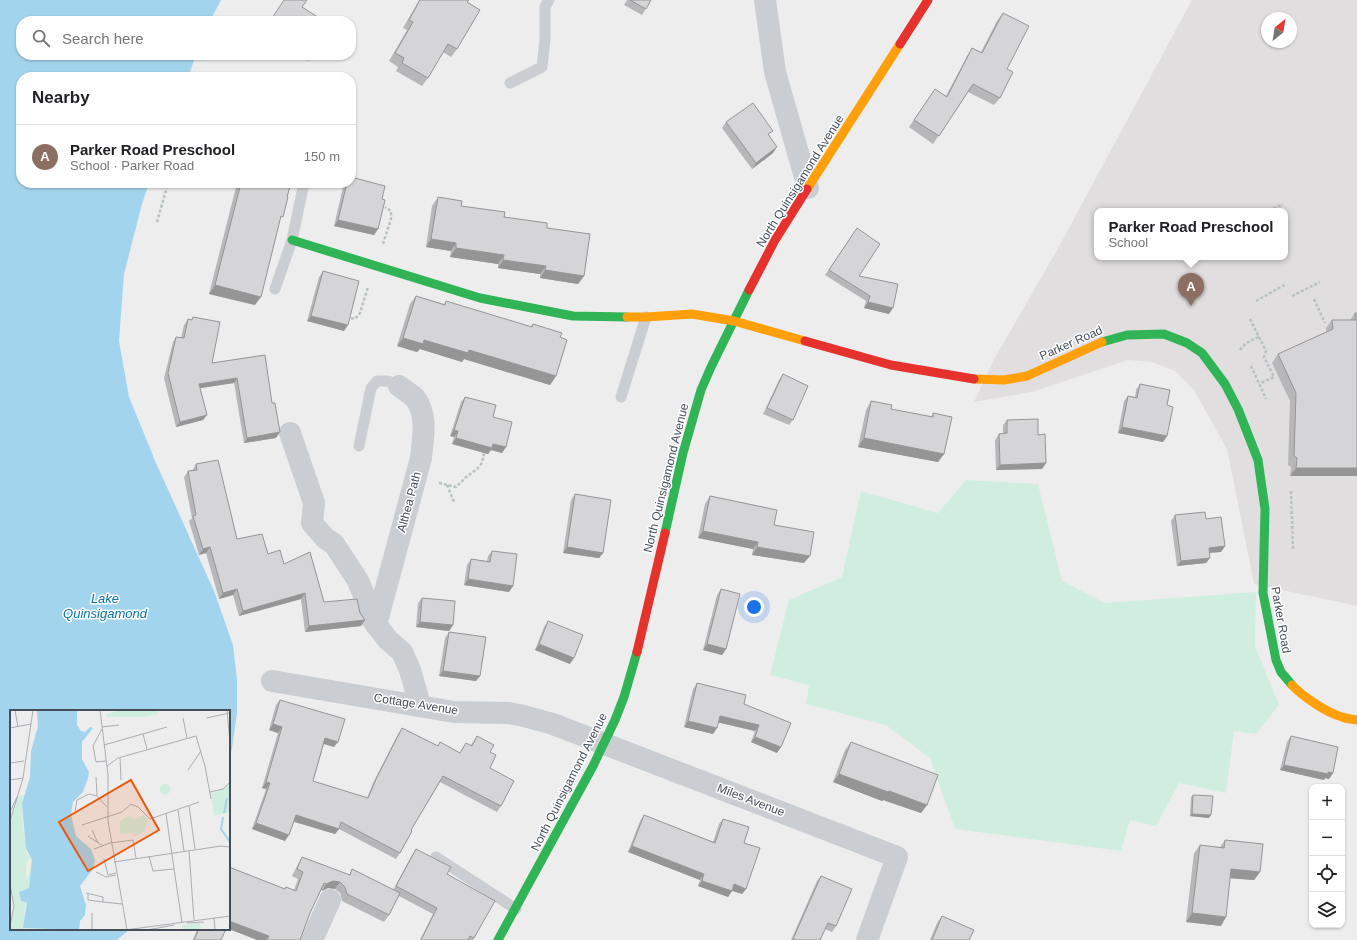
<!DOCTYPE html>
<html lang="en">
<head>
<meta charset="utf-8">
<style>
  :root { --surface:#fff; --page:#f2f2f2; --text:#202124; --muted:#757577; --line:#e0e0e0; --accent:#0b8043 }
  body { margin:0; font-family:Helvetica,sans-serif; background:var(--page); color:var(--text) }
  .controls { position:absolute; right:12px; bottom:12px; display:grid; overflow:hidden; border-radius:8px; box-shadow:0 1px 3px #0004 }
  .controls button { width:36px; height:36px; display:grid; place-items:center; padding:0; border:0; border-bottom:1px solid var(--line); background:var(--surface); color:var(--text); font:20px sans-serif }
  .compass { position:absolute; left:1261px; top:12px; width:36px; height:36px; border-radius:50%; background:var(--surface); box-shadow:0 1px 3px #0004; rotate:30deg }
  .you { position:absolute; left:754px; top:607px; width:14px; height:14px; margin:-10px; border:3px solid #fff; border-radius:50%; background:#1a73e8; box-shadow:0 0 0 6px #1a73e833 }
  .badge { display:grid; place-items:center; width:26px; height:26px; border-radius:50%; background:var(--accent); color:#fff; font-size:13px; font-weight:700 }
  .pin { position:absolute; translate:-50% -33px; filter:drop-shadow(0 1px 2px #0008) }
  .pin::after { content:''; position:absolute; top:21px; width:14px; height:12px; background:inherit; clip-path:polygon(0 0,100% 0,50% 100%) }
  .popup { position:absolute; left:1094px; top:208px; width:194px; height:52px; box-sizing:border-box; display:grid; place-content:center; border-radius:8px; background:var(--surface); filter:drop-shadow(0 1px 3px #0005); font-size:13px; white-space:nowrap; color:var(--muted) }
  .popup b { font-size:15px; color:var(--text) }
  .popup::after { content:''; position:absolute; left:50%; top:100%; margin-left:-8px; border:8px solid transparent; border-top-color:var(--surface) }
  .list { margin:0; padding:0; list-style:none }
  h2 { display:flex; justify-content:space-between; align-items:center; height:52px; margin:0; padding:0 16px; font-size:17px }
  h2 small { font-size:13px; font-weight:400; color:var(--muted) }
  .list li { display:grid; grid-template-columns:26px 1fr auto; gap:12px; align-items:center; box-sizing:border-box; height:64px; padding:0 16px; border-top:1px solid var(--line) }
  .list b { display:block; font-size:15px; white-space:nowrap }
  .list p { margin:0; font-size:13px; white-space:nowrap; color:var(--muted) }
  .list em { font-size:13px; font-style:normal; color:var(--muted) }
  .icon { flex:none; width:22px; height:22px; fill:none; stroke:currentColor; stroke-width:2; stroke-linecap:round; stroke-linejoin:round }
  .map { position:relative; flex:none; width:1357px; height:940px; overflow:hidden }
  .search { position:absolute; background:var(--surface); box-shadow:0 1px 3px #0004; left:16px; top:16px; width:340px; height:44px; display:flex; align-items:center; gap:10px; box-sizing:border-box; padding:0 14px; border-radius:16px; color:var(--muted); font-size:15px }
  .panel { position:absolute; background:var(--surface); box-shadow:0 1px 3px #0004; left:16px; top:72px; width:340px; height:116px; border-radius:16px }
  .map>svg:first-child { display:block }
</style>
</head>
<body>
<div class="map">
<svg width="1357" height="940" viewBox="0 0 1357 940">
  <rect width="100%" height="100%" fill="#eeeded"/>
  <path fill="#e0dedf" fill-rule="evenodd" d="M1192,0H1357V606L1254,584L1227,449L1194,390L1175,371L1152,362L1128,360L1032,392L974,402L993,361L1056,252ZM1267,18H1291V42H1267ZM1097,211H1285V257H1097Z"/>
  <path fill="#d0eedf" d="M966,480L1038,484L1062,581L1105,603L1256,592L1255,646L1279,705L1256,734L1234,731L1226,793L1179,783L1156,826L1130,820L1121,851L955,829L930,758L886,725L806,704L809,685L770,675L789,600L842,577L861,491L938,513Z"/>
  <path fill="#a3d4ed" d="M0,0H221L210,21H21V55H196L188,77H21V183H149L142,204L124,274L119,341L129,397L156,463L214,591L233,645L237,679V713L232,748L229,761V711H11V929H130L117,940H0Z"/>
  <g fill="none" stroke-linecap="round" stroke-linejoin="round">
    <path stroke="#b6c2c1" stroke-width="2.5" stroke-dasharray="3 2" stroke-linecap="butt" d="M1269,211L1283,204
      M157,222L168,183
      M383,244L391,219V211L385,207
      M1292,296L1320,282
      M1314,299L1325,323
      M1256,301L1286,284
      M351,318L355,319L360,313L368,287
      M1250,319L1266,351L1264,357L1274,377L1259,384
      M1240,350C1245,343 1251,340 1259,337
      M1251,366L1266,399
      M439,483L456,487L465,478L477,469L482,463L484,453
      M447,485L454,502
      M1291,491L1293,550"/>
    <path stroke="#cacdd1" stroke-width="11" d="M510,83L542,67L545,40V7L549,0
      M275,289L292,240L304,183
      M621,397L646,317
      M359,446L371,388L377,381H388L399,386
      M436,857L516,909"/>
    <path stroke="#cacdd1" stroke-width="22" d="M765,0L775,72L808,188
      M290,433L314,503L312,523L325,538L334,544L357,579L364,595L366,611L388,640L402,652L410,670L420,705
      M376,625L421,458C423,438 428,415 415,398C411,394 404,390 399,386
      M272,681L454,712L509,713L524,716L553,724L897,857L867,940
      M312,940L330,900"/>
    <path stroke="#30b455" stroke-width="9" d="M292,240L480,298L573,316L627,317
      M1102,342L1127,335L1164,334L1187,343L1202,353L1225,384L1238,409L1258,460L1265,509L1263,593L1276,660L1281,672L1292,685
      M665,533L683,453L701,390L711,367L749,290
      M498,940L593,766L615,720L624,697L637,652"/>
    <path stroke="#ff9f0a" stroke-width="9" d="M807,189L900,44
      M627,317H646L692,314L734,321L805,341
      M974,379L1004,380L1027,376L1102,342
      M1292,685C1302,696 1327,713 1342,717C1347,719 1352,719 1357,720"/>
    <path stroke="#e5322d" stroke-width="9" d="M900,44L928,0
      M749,290L775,240L807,189
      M805,341L891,365L974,379
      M637,652L665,533"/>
  </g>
  <path fill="#b7b7b9" d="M419,0H469L467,2L457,49L451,57L443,52L428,78L422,86L396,71L398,67L389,61L407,30L403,28Z
    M627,0H651L642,15L624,5Z
    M1003,13L1007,69L1000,98L994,105L968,92L933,144L909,127L935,89L946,96L967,56L972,48L981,52L997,21Z
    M299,55H313L308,61Z
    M726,122L769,136L773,153L752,169L722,128Z
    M237,183H291L255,305L209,294Z
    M344,183H351L382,199L378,229L374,235L334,226Z
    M438,197L461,206L547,228L584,276L578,284L540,278V274L498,268V264L450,257L451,251L426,247L432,206Z
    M857,228L859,276L889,314L864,308L866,301L825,275Z
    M323,271L344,331L307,321L319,277Z
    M416,296L444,304L446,301L530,327L533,324L560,337L556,376L550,385L464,359L462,362L420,349L417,352L397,346L410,304Z
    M1355,313H1357V476H1290L1291,467L1288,465L1290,401L1272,363L1278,354L1326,332V328L1332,320H1350Z
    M193,317L212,363L265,355L276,438L244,443L234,383L200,388L207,415L203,420L176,427L164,378L173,342L176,337L181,338L184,325L188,319L191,320Z
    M783,374L793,420L789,425L763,414L779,380Z
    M1140,384L1167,405V436L1163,442L1118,433L1124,401L1128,396L1135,397L1136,390Z
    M465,397L493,417L506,447L502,453L491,450L488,454L452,444L454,437L450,436L461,402Z
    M871,401L891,409L931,417L933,413L944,454L938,462L858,447L866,410Z
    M1007,420L1038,435L1046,463L1042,469L996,470L995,440L999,434H1003V425Z
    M196,464L237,539L268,554L284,564L324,602L360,613L365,620L361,626L305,632L301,599L239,616L233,595L219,599L206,553L199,555L189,521L192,518L184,477L188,471H192Z
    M575,494L603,553L599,558L563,553L571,500Z
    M710,496L804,563L752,555L753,549L698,538L705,504Z
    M1175,515L1206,519L1225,546L1221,552L1209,553L1210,558L1206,563L1177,566L1171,521Z
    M492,551L513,586L509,592L464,585L467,565L471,559L487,561L488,556Z
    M721,589L726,649L722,655L703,650L717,595Z
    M422,598L453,625L449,631L416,627L418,603Z
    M548,621L570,664L535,650L544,627Z
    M449,632L480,676L476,681L439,676L445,638Z
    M697,683L744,704L777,753L751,742L755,731L718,722L713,734L684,727L693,689Z
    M280,700L334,747L324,744L313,781L367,798L373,783L398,734L402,728L438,746L440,742L460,753L466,743L471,745L477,736L490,752V768L501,806L497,812L440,782L411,830L400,853L396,859L339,829L335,834L294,822L285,841L252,829L266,789L262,788L278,733L269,730L276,705Z
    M1291,736L1333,773L1329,779L1325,778L1324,780L1280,770L1287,742Z
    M851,742L927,805L921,813L883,800L882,801L833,782L845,750Z
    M1193,795L1209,818L1190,816L1191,797Z
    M644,815L713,842L719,824L723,819L744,843L746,889L742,894L732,891L728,897L698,886L700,880L628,852L640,821Z
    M1225,840L1260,872L1254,880L1230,878L1221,926L1186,922L1194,853L1200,845L1220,847Z
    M416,849L447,874L474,938L473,940H420L433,914L399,896L389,915L384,922L342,901L340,893L335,889L328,888L322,891L321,890L310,913L300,940H257L229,929V867L285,889L286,887L294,890L298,879L292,876L298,864L302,857L349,875L352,869L393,890L412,855Z
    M821,876L836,926L832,932L825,929L820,940H791L817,881Z
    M942,916L969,940H930L937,923Z
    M197,929H226L221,940H193Z"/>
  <path fill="#959596" d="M777,147L773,153L752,169L756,163Z
    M338,220L378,229L374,235L334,226Z
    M431,239L456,243L451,251L426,247Z
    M456,248L504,255L498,264L450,257Z
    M503,260L546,266L540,274L498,268Z
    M545,270L584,276L578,284L540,278Z
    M215,285L261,297L255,305L209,294Z
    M868,302L893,308L889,314L864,308Z
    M311,316L348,325L344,331L307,321Z
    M403,338L424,340L469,350L556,376L550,385L464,359L462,362L420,349L417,352L397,346Z
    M237,378L234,383L195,389L199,384Z
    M207,415L203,420L176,427L180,422Z
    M1122,427L1167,436L1163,442L1118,433Z
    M454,430L458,431L454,437L450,436Z
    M280,432L276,438L244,443L247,438Z
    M456,438L493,444L506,447L502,453L491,450L488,454L452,444Z
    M864,438L944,454L938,462L858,447Z
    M1046,463L1042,469L996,470L1000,465Z
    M1296,468H1357V476H1290Z
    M703,531L758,542L753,549L698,538Z
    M1225,546L1221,552L1205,553L1209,548Z
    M210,547L206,553L199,555L203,549Z
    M567,547L603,553L599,558L563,553Z
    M757,547L810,556L804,563L752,555Z
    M1210,558L1206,563L1177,566L1181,561Z
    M468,579L513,586L509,592L464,585Z
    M237,589L233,595L219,599L223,593Z
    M305,593L301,599L239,616L243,611Z
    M365,620L361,626L305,632L309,626Z
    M420,622L453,625L449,631L416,627Z
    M539,644L574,658L570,664L535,650Z
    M707,644L726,649L722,655L703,650Z
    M443,671L480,676L476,681L439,676Z
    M720,716L759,725L755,731L716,722Z
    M688,721L717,728L713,734L684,727Z
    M273,724L282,727L278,733L269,730Z
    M755,737L781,747L777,753L751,742Z
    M325,738L338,742L334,747L321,743Z
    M1284,765L1328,772L1333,773L1329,779L1325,778L1324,780L1280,770Z
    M839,774L889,791L927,805L921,813L883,800L882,801L833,782Z
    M266,782L270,783L266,789L262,788Z
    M1192,814L1211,815L1209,818L1190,816Z
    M296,815L339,829L335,834L292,821Z
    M256,823L289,835L285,841L252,829Z
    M632,846L704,874L700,880L628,852Z
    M1231,869L1260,872L1254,880L1226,878Z
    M333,881L340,882L335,889L328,888L322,891L326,884Z
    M702,881L732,891L728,897L698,886Z
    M734,884L746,889L742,894L730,890Z
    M1192,913L1226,917L1221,926L1186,922Z
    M229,921L269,936L266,940H257L229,929Z"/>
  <path fill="#d5d5d7" stroke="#959596" d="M284,0H307L302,7L324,21H270Z
    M420,0H469L467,2L480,10L457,49L448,44L428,78L402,63L404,58L395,53L413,22L409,20Z
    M630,0H651L646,9Z
    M1003,13L1029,26L1007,69L1013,72L1000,98L973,84L939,136L914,120L935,89L947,97L972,48L982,53Z
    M753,103L773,131L768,134L777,147L756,163L726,122Z
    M351,177L385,186L382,199L385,200L378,229L338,220L347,183H351Z
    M241,183H291L287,197H288L283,217L281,216L261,297L215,285Z
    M438,197L462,201L461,206L505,212L504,217L547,223V228L590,234L584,276L545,270L546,266L503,260L504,255L456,248V243L431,239Z
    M857,228L880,244L859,276L898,284L893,308L868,302L870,296L829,270Z
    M323,271L359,281L348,325L311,316Z
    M416,296L445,305L446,301L532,327L533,324L562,333L560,337L567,340L556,376L469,350L468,353L424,340L423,344L403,338Z
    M1355,313H1357V468H1296L1297,458L1294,456L1296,393L1278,354L1333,329L1332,320H1356Z
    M193,317L220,322L212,363L265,355L272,403H275L280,432L247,438L237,378L199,384L207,415L180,422L168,373L176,337L184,338L188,319L192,320Z
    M783,374L808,386L793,420L767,408Z
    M1140,384L1170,390L1167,405L1173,407L1167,436L1122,427L1128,396L1137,398Z
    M465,397L496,405L493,417L512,422L506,447L493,444L492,448L456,438L458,431L454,430Z
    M871,401L892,405L891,409L933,417V413L952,417L944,454L864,438Z
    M1038,419V435L1045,434L1046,463L1000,465L999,434L1007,433V420Z
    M218,460L237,539L262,534L268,554L280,550L284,564L310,552L324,602L357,599L360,613L365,620L309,626L305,593L243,611L237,589L223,593L210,547L203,549L193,516L196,515L188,471L197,470L196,464Z
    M575,494L611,500L603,553L567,547Z
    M710,496L777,510L774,525L814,532L810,556L757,547L758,542L703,531Z
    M1205,512L1206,519L1221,517L1225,546L1209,548L1210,558L1181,561L1175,515Z
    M492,551L517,554L513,586L468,579L471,559L490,562Z
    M721,589L740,594L726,649L707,644Z
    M422,598L455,601L453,625L420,622Z
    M548,621L583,635L574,658L539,644Z
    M449,632L486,637L480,676L443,671Z
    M697,683L746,695L744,704L791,723L781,747L755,737L759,725L720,716L717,728L688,721Z
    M280,700L345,719L338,742L325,738L313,781L368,798L377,777L402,728L438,746L440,742L460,753L466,743L472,746L477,736L494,745L490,752L496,755L490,768L514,781L501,806L443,776L411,830L412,831L400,853L341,822L339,829L296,815L289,835L256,823L270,783L266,782L282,727L273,724Z
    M1291,736L1338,747L1333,773L1328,772V774L1284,765Z
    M851,742L938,775L927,805L889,791L888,792L839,774Z
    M1193,795L1213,796L1211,815L1192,814Z
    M644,815L715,843L723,819L749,827L744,843L760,848L746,889L734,884L732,891L702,881L704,874L632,846Z
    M1225,840L1263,844L1260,872L1231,869L1226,917L1192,913L1200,845L1224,848Z
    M416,849L451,867L447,874L495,901L474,938L470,936L468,940H421L437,908L396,886Z
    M302,857L350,875L352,869L400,893L389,915L347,894L345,887L340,882L333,881L326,884L324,883L310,913L300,940H267L269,936L229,921V867L285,889L286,887L296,891L303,872L297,869Z
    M821,876L852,889L836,926L828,923L820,940H797L793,939Z
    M942,916L974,930L969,940H932Z
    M199,929H226L221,940H194Z"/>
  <g text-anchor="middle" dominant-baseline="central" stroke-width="3" stroke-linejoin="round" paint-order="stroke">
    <g font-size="12" fill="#444d5a" stroke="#fff">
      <text transform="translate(800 181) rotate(-58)">North Quinsigamond Avenue</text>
      <text transform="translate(1071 343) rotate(-24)">Parker Road</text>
      <text transform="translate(666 478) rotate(-76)">North Quinsigamond Avenue</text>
      <text transform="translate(409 502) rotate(-75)">Althea Path</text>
      <text transform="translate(1281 620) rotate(80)">Parker Road</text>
      <text transform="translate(416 704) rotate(9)">Cottage Avenue</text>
      <text transform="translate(569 782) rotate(-63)">North Quinsigamond Avenue</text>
      <text transform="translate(751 800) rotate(21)">Miles Avenue</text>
    </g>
    <g font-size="13" font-style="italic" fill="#0872a8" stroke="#fff">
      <text x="105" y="598">Lake<tspan x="105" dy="15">Quinsigamond</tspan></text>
    </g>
  </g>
  <g transform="translate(10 710)">
    <rect width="220" height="220" fill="#eeeded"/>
    <path d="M111,0L121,1H148L146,5L134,7H95L96,4ZM220,73V102L204,106L201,83L209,81ZM149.5 79a5.5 5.5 0 1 1 11 0a5.5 5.5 0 1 1-11 0ZM15,85L12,94L13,115L16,142L22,149L19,178L9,182L11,191L17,192L14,200L15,216L14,220H0L4,196L0,175V111L8,86ZM133,105L138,110L134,122L125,126L121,123L110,124V111L119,106L126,110ZM190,213L191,220H173L172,215Z" fill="#d0eedf"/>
    <path d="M21,149V158L17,170L16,157L18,150Z" fill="#f0ede3"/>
    <path d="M27,0H67V15L71,21L75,22L80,17L83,18L72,32V49L79,62L78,68L73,82L63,92L61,104L66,126L81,139L85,150L83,159L70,176L76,195L75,205L70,211L69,220L13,218L17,192L11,191L9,182L19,178L22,149L16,139L12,94L20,67L21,41L28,16Z" fill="#a3d4ed"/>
    <path fill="none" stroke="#a3d4ed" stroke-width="2" d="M214,103L217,88M213,107L211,119L220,132"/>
    <path fill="none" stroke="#aaadb2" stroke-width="1" d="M5,0L8,17M90,0L98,65V111L117,220M217,0L220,33M173,8L177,28M196,8L220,3M92,17L109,15M0,18L21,14M92,19L83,36L86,52L96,51M133,24L137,39M94,35L157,17M110,47L111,70M0,53L14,51M97,56L108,48L186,26L195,56L201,89M178,60L191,41M86,67L87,86M0,70L13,68M200,82L213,79L220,72M179,96L185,139M168,100L174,141M65,101L67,90L79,84L87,86L97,97M0,102L7,87M156,104L172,213M0,111L13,68L23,0M72,115L112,102L121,94L128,97L140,109L189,92M82,120L88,133M78,126L93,136M84,139L100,133L123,130L126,148M179,141L184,210M139,146L143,161L164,159M94,149L98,165L106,163M104,152L211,136L220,137M86,162L96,167L106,165M0,175L4,196L0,216M76,183L93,187V192L112,194M78,184V190L93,192M0,189V206M204,208L205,220M177,213L194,212M82,220V203M115,220L220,206M137,220L164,215"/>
    <path fill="#e8590c" fill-opacity="0.15" stroke="#e8590c" stroke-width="2" d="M121,70L149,120L78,161L49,112Z"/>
    <rect width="220" height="220" fill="none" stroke="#444d5a" stroke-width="2"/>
  </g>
</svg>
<div class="controls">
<button>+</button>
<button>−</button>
<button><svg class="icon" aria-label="locate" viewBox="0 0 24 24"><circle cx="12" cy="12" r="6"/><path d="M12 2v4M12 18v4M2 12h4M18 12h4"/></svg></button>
<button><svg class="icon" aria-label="layers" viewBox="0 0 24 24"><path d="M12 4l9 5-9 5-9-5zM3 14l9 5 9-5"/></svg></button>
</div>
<svg class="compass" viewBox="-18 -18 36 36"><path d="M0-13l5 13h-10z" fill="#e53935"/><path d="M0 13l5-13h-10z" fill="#757577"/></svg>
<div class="you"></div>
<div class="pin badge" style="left:1191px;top:306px;background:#8d6e63">A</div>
<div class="popup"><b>Parker Road Preschool</b>School</div>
<div class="search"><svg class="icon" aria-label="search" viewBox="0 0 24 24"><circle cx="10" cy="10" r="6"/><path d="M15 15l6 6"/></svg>Search here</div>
<section class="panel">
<h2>Nearby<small></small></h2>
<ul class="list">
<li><span class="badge" style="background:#8d6e63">A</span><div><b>Parker Road Preschool</b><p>School · Parker Road</p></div><em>150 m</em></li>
</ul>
</section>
</div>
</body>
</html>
